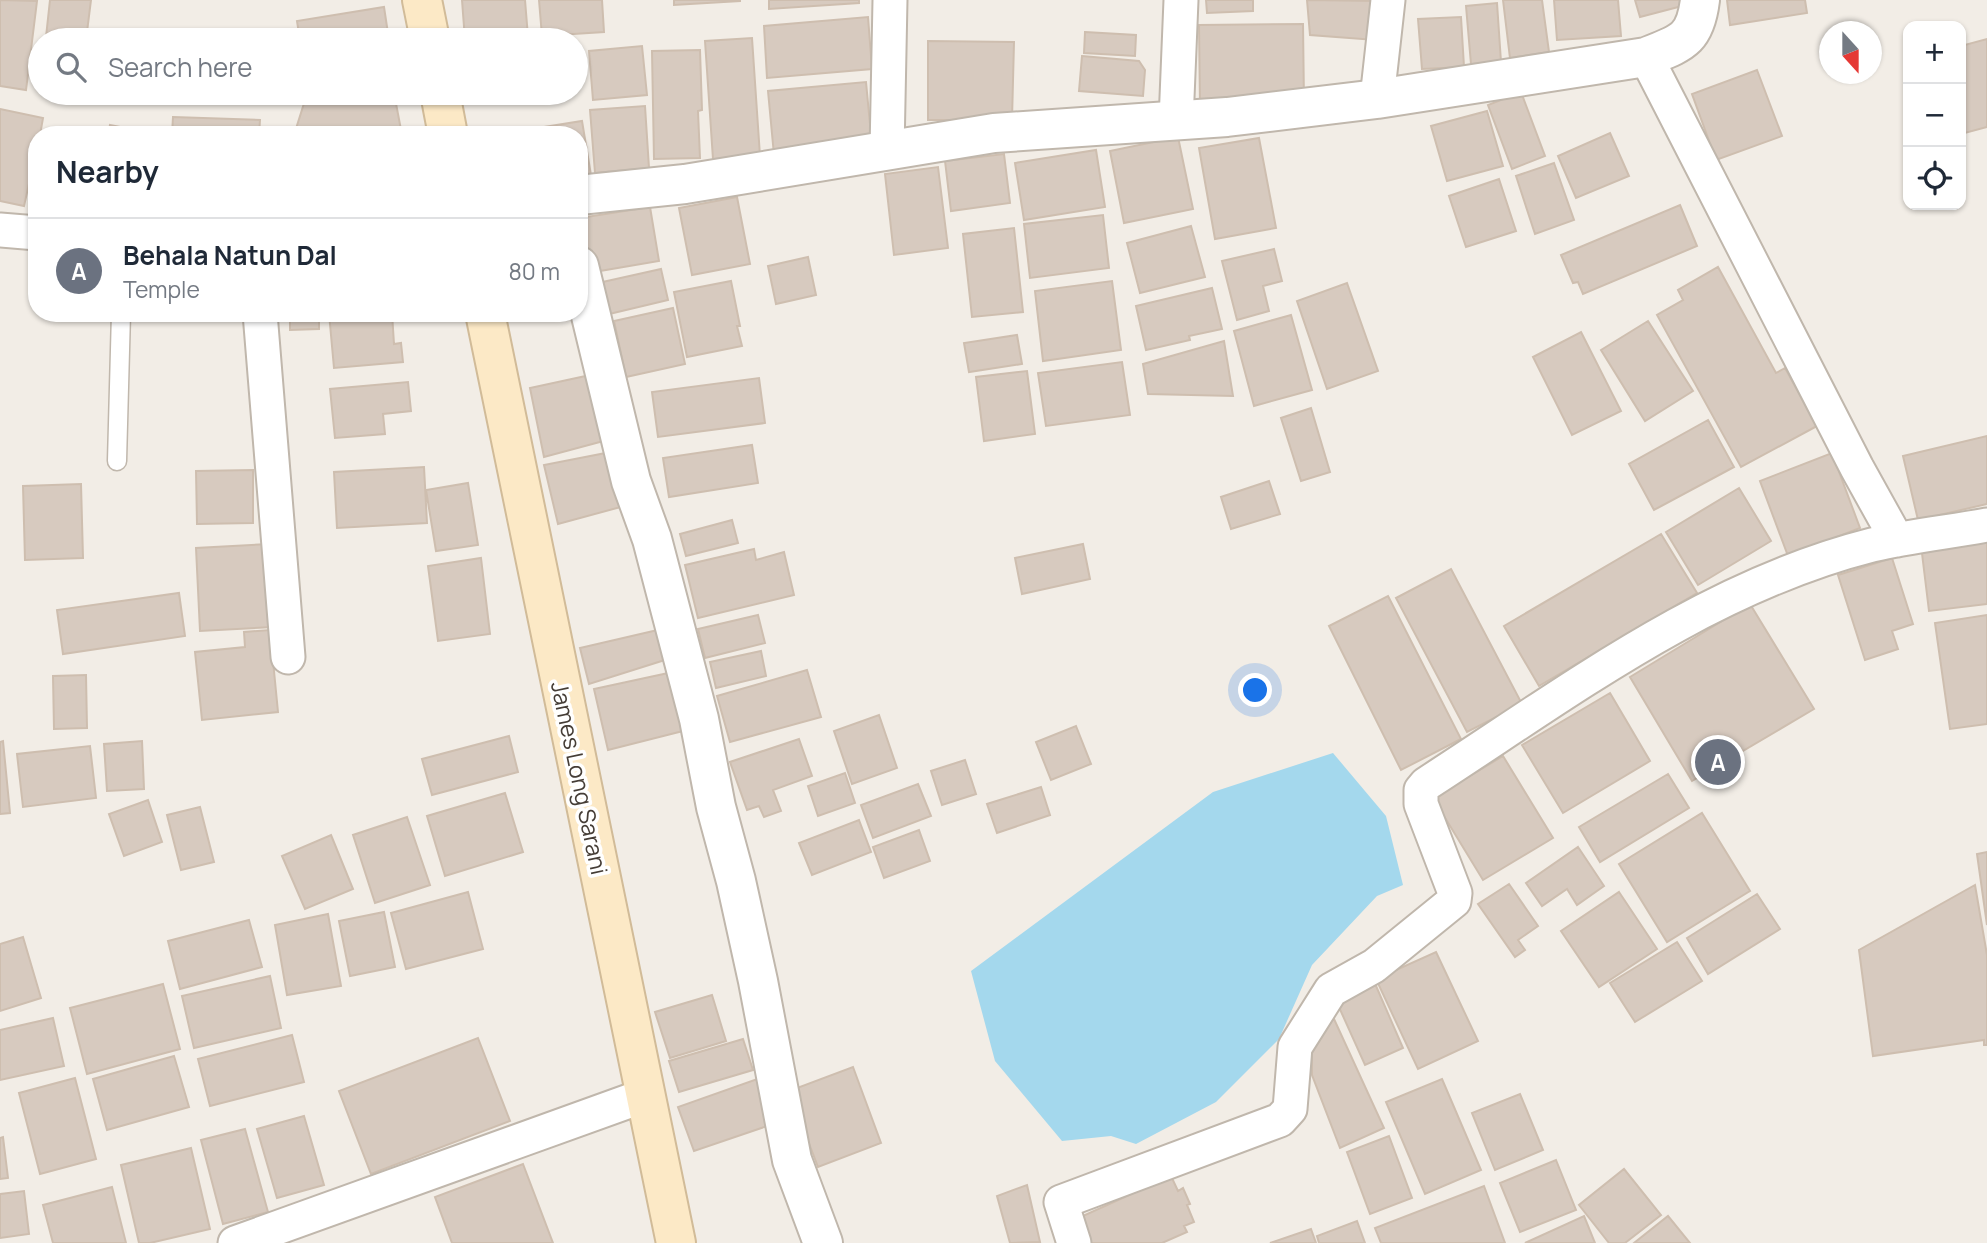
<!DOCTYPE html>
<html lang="en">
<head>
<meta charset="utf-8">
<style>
  :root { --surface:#fff; --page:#f2f2f3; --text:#1f2937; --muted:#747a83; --line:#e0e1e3; --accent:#ea580c }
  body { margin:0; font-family:Manrope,sans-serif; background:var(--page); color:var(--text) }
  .controls { position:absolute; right:21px; top:21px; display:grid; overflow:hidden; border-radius:14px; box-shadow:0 2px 5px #0004 }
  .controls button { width:63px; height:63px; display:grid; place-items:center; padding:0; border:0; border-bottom:2px solid var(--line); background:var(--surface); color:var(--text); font:35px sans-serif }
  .compass { position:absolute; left:1819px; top:21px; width:63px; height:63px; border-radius:50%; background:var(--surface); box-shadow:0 2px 5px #0004; rotate:159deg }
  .you { position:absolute; left:1256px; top:691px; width:24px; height:24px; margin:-18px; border:5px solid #fff; border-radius:50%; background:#1a73e8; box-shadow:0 0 0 10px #1a73e833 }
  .badge { display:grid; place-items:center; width:46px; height:46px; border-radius:50%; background:var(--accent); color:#fff; font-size:23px; font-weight:700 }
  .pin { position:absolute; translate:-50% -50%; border:4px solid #fff; box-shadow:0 2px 7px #0006 }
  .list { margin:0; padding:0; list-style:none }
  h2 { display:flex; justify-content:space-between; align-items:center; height:91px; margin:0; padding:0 28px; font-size:30px }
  h2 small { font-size:23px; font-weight:400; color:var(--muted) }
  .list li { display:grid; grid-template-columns:46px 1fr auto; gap:21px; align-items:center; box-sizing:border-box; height:105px; padding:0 28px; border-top:2px solid var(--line) }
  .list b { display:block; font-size:26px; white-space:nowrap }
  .list p { margin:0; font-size:23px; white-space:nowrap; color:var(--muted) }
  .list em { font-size:23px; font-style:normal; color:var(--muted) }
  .icon { flex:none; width:38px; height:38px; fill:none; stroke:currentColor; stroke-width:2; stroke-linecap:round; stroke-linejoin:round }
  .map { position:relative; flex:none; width:1987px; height:1243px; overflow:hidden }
  .search { position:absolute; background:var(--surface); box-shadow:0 2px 5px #0004; left:28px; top:28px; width:560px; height:77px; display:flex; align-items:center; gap:18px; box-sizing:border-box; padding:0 24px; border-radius:38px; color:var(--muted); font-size:26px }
  .panel { position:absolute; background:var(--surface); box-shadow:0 2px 5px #0004; left:28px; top:126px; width:560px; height:196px; border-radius:28px }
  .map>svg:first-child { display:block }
</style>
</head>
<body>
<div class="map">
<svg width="1987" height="1243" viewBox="0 0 1987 1243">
  <rect width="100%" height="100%" fill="#f2ede6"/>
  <path fill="#a4d8ed" d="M1333,753L1386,816L1403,885L1377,896L1312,965L1279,1039L1216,1102L1136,1144L1111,1136L1062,1141L995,1061L971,971L1213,792Z"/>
  <path fill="#d7cabf" stroke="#cebeaf" stroke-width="2" d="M0,0L37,1L26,90L0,86Z
    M50,0H91L86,40L46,37Z
    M462,0H525L528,37L465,40Z
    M539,0H602L604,32L542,36Z
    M674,0H740V1L674,5Z
    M769,0H859V3L769,9Z
    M1206,0H1253V11L1207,13Z
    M1307,0L1378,1L1375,40L1310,35Z
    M1503,0H1542L1549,52L1510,58Z
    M1554,0H1618L1621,36L1557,40Z
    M1635,0H1685L1686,5L1640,17Z
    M1727,0H1805L1807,13L1730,25Z
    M1497,3L1501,62L1471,64L1466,6Z
    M384,7L389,40H300L297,21Z
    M868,17L872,69L767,78L764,26Z
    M1461,17L1464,67L1422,69L1418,19Z
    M1303,24L1304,103L1200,105L1199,25Z
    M1085,32L1136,35L1135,56L1084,53Z
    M752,38L760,156L713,159L705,41Z
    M1987,39V127L1961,134V46Z
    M928,41L1014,42L1012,120H928Z
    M642,46L647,95L593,100L589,51Z
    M700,50L702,110L698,111L700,158L654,159L652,51Z
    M1082,56L1139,61L1145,70L1143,96L1079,91Z
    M1757,70L1782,136L1716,160L1692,94Z
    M866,82L872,145L774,155L768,91Z
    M1521,92L1545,156L1512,169L1488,105Z
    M315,93H394L402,135H294L307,94Z
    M645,106L649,168L595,173L590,110Z
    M0,109L43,118L40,135H37V148L24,206L0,201Z
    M1487,111L1503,166L1447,181L1431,126Z
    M173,117L260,120L259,135H172Z
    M582,121L591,175L579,176V135H507V133Z
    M110,125L161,135H108Z
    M1610,133L1629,176L1576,198L1558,156Z
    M1178,137L1193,209L1124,223L1110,151Z
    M1259,138L1276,228L1215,239L1199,148Z
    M1096,150L1105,207L1024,220L1015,163Z
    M1004,154L1010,203L951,211L945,161Z
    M1554,163L1574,220L1535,234L1516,176Z
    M938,167L948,248L894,255L885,174Z
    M1499,179L1516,231L1466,247L1449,196Z
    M737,197L750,264L692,275L679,208Z
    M1680,205L1697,246L1583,294L1578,282L1573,283L1561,255Z
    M650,207L659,261L588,273L580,218Z
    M1103,215L1109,268L1030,278L1024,224Z
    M1191,226L1205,277L1140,293L1127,243Z
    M1014,228L1023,312L972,317L963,234Z
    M1274,249L1282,281L1263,286L1269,311L1237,320L1222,261Z
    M808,257L816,295L776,304L768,266Z
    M1718,267L1776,373L1785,368L1817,426L1741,467L1657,315L1683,300L1678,290Z
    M661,269L668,300L605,315L598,283Z
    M731,281L740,326H737L742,346L687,357L674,292Z
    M1112,281L1121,350L1043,361L1035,291Z
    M1347,283L1378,371L1327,389L1297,301Z
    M1212,288L1222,329L1189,336L1190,340L1146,350L1136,306Z
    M673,308L685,364L626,377L614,321Z
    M290,313H319V329L290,330Z
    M329,313H392L394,344L401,343L403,362L334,368Z
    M1291,315L1312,390L1254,406L1234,331Z
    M1648,321L1693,391L1645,421L1601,350Z
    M1581,332L1621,411L1572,435L1533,357Z
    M1017,335L1022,364L969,372L964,343Z
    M1224,341L1233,396L1148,394L1143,364Z
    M1122,362L1130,415L1046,426L1038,373Z
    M1027,371L1035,434L984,441L976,377Z
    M595,374L611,439L544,457L530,388Z
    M759,378L765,423L658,437L652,392Z
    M408,382L411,411L383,414L385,434L335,438L330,389Z
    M1311,408L1330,472L1301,481L1281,418Z
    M1708,420L1734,467L1654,510L1629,464Z
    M1987,436V504L1918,520L1903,456Z
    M752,445L758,483L669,497L663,458Z
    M616,451L628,505L558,524L544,465Z
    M1832,453L1860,528L1788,556L1760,481Z
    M424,467L427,523L337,528L334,472Z
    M253,470V523L197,524L196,471Z
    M1269,481L1280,514L1231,529L1221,497Z
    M468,483L478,545L436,551L426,490Z
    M81,484L83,558L25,560L23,486Z
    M1739,488L1771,541L1698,585L1666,532Z
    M732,520L738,543L686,556L680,534Z
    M1661,534L1697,593L1539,686L1504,626Z
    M1987,537V604L1929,611L1921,545Z
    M268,544L273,627L200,631L196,548Z
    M1083,544L1090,579L1022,594L1015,558Z
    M754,549L756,560L784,552L794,595L698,618L685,565Z
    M481,558L490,634L438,641L428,566Z
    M1892,558L1913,624L1892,631L1898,649L1865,660L1838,575Z
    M1451,569L1522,704L1467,732L1396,598Z
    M179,593L185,636L63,654L57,610Z
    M1388,596L1461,739L1401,770L1329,626Z
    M1750,604L1814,709L1692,781L1630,677Z
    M758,615L765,643L705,658L698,629Z
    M1987,615V724L1950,729L1935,623Z
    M662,629L668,659L589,684L580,648Z
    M270,630L278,712L202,720L195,652L245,647L244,632Z
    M761,651L766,676L716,688L710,662Z
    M807,670L821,717L730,742L717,696Z
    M673,672L687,730L608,750L594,689Z
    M86,675L87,728L54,729L53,676Z
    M1610,693L1650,761L1563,813L1522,745Z
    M879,715L897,768L852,784L834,731Z
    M1076,726L1091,764L1051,780L1036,742Z
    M509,736L518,772L432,795L422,759Z
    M799,739L812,776L773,790L781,811L764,817L759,806L747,810L730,762Z
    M3,741L10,813L0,814V742Z
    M142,741L144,789L107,791L104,744Z
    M90,746L96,798L23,807L17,754Z
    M1503,756L1553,838L1483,880L1433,798Z
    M965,760L976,794L942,805L931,771Z
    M845,773L855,803L818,816L808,786Z
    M1668,774L1689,808L1600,862L1579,827Z
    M918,784L931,816L873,838L861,805Z
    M1041,787L1050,815L997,833L987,804Z
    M505,793L523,852L445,876L427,816Z
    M148,800L162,842L124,856L109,814Z
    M200,807L214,862L181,870L167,815Z
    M1702,813L1750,891L1667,942L1619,864Z
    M407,817L430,885L375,903L353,835Z
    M859,820L871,852L812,875L799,843Z
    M919,830L930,861L884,878L873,847Z
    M331,835L353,889L305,909L282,856Z
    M1578,847L1604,886L1577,905L1567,889L1542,906L1526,883Z
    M1987,852V925L1977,854Z
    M1509,884L1538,926L1518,940L1525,950L1515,957L1478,904Z
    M1975,885L1987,955V1045H1984V1040L1873,1056L1859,950Z
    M468,892L483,949L406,969L391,913Z
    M1619,892L1657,949L1599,987L1561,931Z
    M1757,894L1780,929L1708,974L1687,938Z
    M384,912L395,967L350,976L339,921Z
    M328,914L341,986L287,995L275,925Z
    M249,920L262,967L180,989L168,941Z
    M23,937L41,998L0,1011V944Z
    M1677,942L1702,981L1635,1022L1610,983Z
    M1436,952L1478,1041L1418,1069L1376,979Z
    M270,976L281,1028L194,1048L182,996Z
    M1373,979L1403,1048L1365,1065L1334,996Z
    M163,984L180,1049L87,1074L70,1008Z
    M712,995L726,1041L670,1058L655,1012Z
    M53,1018L64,1066L0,1080V1030Z
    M1334,1019L1384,1128L1340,1148L1312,1075V1042L1320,1029Z
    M292,1035L304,1082L210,1106L198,1059Z
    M478,1038L510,1121L371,1174L339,1091Z
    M743,1039L753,1070L679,1092L669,1061Z
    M174,1056L189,1107L107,1130L93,1079Z
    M853,1067L881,1143L818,1167L789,1091Z
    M763,1077L779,1122L694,1151L678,1107Z
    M75,1078L96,1159L40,1174L19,1093Z
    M1442,1079L1481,1170L1425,1194L1386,1102Z
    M1520,1094L1543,1150L1495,1170L1472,1113Z
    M304,1116L324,1185L277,1198L257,1129Z
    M245,1129L268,1212L223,1224L201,1140Z
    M1389,1136L1412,1198L1370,1214L1347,1152Z
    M3,1137L8,1178L0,1179V1138Z
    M191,1148L210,1229L150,1243H139L121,1165Z
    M1556,1160L1576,1210L1520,1232L1500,1183Z
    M523,1164L553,1243H452L435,1197Z
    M1624,1169L1661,1215L1625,1243H1609L1579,1205Z
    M1171,1176L1178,1191L1183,1188L1190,1204L1187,1205L1194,1222L1184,1226L1187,1232L1162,1243H1085L1074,1220Z
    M1027,1185L1040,1242L1010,1243L997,1196Z
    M1484,1186L1505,1243H1381L1375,1228Z
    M112,1187L126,1243H53L43,1205Z
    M24,1191L29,1234L0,1238V1194Z
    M1584,1216L1595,1243H1525Z
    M1668,1216L1690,1243H1634Z
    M1357,1221L1365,1243H1319L1317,1236Z
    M1311,1229L1316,1243H1270Z"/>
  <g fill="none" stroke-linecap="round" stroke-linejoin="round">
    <g stroke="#c0b7ac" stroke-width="21">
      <path id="service" d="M117,461L121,313"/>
    </g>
    <g stroke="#c0b7ac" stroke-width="37">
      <path id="minor" d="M1646,57L1857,468L1897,540
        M1377,99L1388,0
        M1176,122L1181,0
        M887,151L890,0
        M0,230L37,233
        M260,313L288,657
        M235,1243L646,1095
        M1074,1243L1061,1202L1280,1120L1290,1109L1295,1047L1331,990L1374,966L1454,901L1455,893L1421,804V790L1426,784C1567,693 1706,587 1872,545C1910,536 1949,532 1987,525"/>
    </g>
    <g stroke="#c0b7ac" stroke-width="42">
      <path id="tertiary" d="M579,195L685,184L994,133L1227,117L1377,99L1646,57C1681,43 1695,41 1700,0
        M579,266L631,481L652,539L699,719L716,807L736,881L758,981L792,1160L823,1243"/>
    </g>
    <g stroke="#d1bb98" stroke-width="42">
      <path id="secondary" d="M422,0L430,40
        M440,93L448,135
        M485,313L676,1243"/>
    </g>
    <use href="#service" stroke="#fff" stroke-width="18"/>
    <use href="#minor" stroke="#fff" stroke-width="33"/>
    <use href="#tertiary" stroke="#fff" stroke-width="38"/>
    <use href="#secondary" stroke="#fce9c6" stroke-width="38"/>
  </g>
  <g text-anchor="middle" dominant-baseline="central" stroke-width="7" stroke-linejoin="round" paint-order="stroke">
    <g font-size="23" fill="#453d36" stroke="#fff">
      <text transform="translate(580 778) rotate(78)">James Long Sarani</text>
    </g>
  </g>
</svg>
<div class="controls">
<button>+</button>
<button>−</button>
<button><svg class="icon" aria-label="locate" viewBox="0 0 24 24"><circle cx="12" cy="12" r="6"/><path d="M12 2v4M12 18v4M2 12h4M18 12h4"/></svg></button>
</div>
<svg class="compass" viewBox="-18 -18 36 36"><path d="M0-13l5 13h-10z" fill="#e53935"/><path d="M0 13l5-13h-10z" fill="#747a83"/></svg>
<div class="you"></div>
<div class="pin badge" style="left:1718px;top:762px;background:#6b7280">A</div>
<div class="search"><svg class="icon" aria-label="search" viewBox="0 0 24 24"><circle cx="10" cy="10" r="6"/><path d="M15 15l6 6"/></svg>Search here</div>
<section class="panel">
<h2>Nearby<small></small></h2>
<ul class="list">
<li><span class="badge" style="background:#6b7280">A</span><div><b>Behala Natun Dal</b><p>Temple</p></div><em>80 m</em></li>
</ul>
</section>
</div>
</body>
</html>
